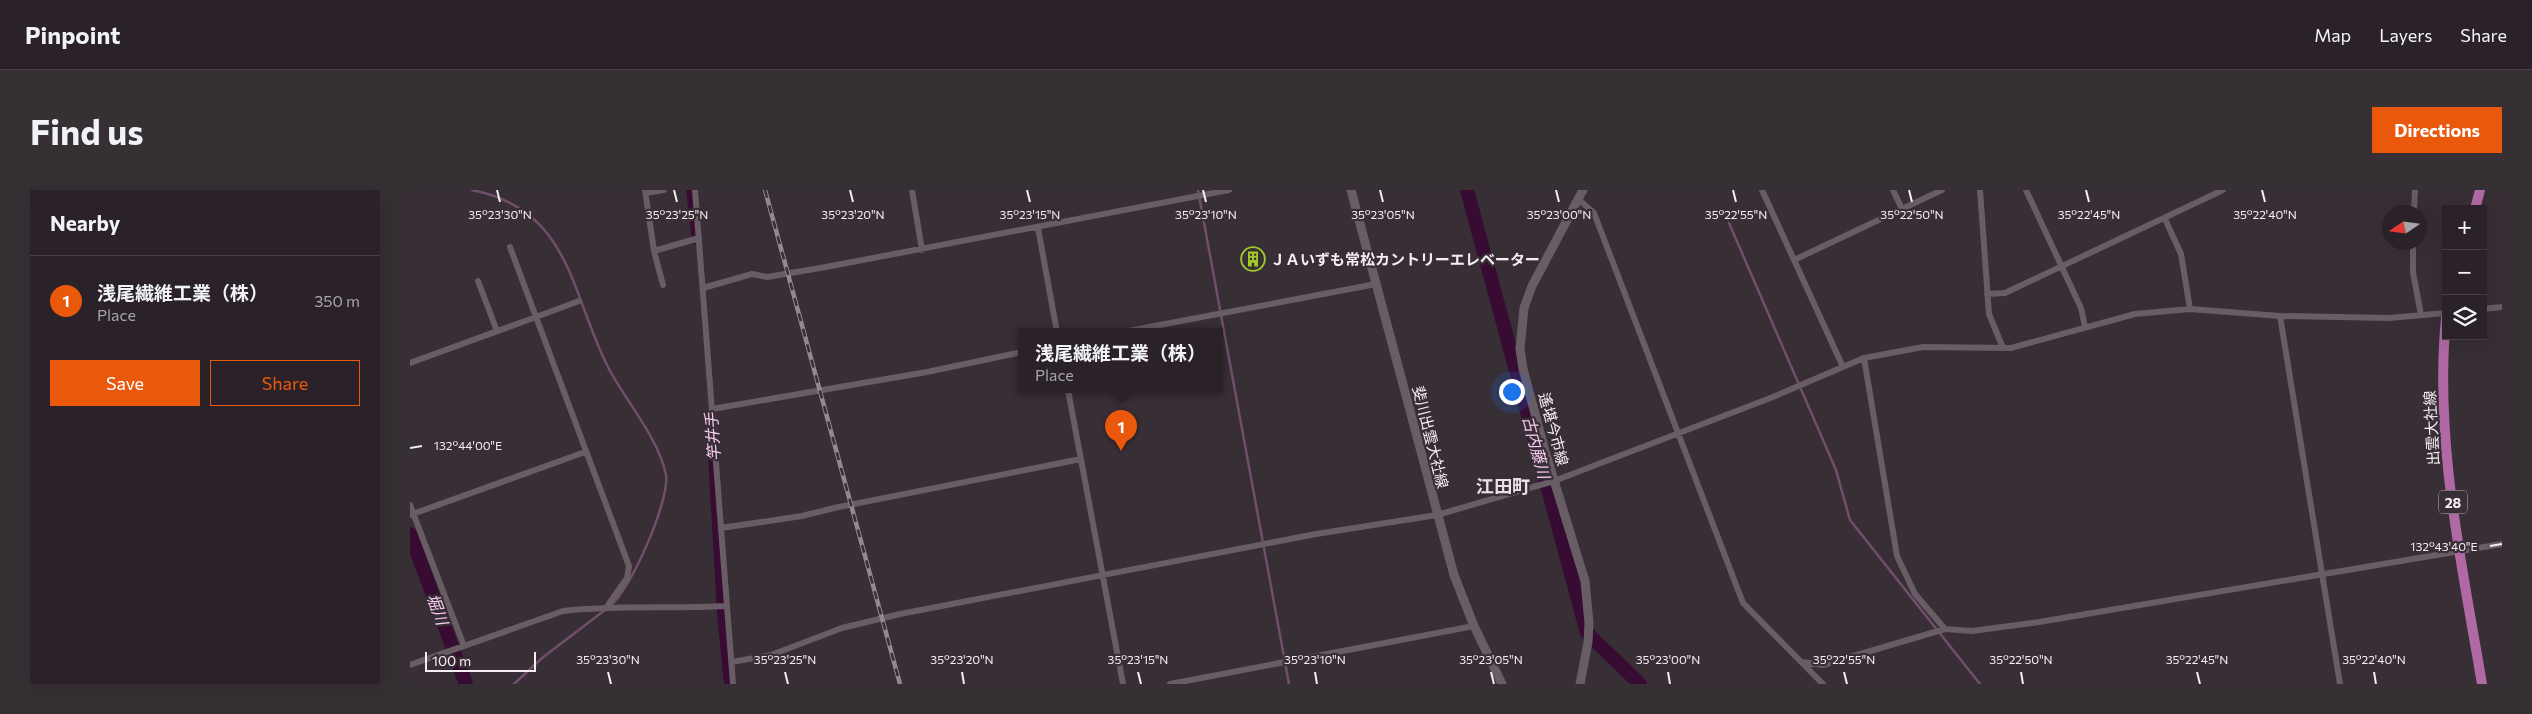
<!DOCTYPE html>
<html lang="en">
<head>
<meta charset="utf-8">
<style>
  :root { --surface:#2a2228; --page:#362f34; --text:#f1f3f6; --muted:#a5a4a8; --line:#463f45; --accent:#ea580c }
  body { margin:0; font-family:Commissioner,"Noto Sans JP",sans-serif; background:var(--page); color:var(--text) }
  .controls { position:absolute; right:15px; top:15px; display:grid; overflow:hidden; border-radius:0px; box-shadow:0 5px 20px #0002 }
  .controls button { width:45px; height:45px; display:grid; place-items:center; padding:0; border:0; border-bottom:1px solid var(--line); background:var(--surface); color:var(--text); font:25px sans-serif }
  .compass { position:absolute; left:1972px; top:15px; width:45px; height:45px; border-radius:50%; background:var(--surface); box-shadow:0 5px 20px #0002; rotate:257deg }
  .scale { position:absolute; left:15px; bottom:12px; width:111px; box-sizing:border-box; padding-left:5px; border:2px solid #f4edf2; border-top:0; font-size:14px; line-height:18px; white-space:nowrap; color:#f4edf2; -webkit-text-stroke:4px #382e36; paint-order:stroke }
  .you { position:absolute; left:1101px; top:201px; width:18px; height:18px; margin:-12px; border:4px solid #fff; border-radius:50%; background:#1a73e8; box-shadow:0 0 0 8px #1a73e833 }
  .badge { display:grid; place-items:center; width:32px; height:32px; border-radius:50%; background:var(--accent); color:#fff; font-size:16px; font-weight:700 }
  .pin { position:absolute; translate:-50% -41px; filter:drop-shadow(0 1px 2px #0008) }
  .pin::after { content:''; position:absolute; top:26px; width:18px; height:15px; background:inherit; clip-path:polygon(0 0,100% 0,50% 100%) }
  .popup { position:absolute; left:608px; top:138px; width:205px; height:65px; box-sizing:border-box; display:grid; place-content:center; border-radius:0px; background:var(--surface); filter:drop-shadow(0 1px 4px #0005); font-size:16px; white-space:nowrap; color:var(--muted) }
  .popup b { font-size:19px; color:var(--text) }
  .popup::after { content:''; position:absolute; left:50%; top:100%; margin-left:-10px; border:10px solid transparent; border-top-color:var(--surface) }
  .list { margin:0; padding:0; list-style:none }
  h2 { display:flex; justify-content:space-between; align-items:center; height:65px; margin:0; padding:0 20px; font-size:21px }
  h2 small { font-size:16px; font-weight:400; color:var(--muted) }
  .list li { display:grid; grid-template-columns:32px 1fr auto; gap:15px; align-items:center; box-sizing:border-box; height:90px; padding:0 20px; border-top:1px solid var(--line) }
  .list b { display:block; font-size:19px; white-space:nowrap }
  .list p { margin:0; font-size:16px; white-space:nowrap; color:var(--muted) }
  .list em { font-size:16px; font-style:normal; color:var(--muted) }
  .actions { display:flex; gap:10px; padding:15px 20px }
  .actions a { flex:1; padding:11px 0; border:1px solid var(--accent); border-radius:0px; text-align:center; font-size:18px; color:var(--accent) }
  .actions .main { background:var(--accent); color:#fff }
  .icon { flex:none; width:28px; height:28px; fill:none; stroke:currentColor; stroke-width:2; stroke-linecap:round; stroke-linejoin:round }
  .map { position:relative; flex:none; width:2092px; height:494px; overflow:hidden; border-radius:0px }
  header { display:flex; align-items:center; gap:30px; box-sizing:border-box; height:70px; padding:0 25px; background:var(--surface); border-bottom:1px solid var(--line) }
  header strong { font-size:24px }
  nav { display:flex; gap:28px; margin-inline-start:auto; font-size:18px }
  .intro { display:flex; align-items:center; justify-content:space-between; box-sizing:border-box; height:120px; padding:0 30px }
  h1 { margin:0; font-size:35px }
  .button { padding:12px 22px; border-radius:0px; background:var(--accent); color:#fff; font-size:18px; font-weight:700 }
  main { display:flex; gap:30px; padding:0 30px }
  aside { flex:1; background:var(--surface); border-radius:0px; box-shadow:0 5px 20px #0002 }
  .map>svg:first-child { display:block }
</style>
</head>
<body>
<header>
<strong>Pinpoint</strong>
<nav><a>Map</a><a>Layers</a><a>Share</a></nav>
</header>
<div class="intro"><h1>Find us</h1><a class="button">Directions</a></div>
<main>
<aside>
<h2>Nearby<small></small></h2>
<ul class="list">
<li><span class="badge">1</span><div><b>浅尾繊維工業（株）</b><p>Place</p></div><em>350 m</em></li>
</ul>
<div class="actions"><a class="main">Save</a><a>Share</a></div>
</aside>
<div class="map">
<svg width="2092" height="494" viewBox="0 0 2092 494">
  <rect width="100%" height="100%" fill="#382e36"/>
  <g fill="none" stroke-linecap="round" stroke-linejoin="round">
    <path stroke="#704f6c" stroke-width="2.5" d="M62,0C162,20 160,104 199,179C216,211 249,249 256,285C260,310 221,399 201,415
      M788,0L879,494
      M1319,33L1426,280L1440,330L1570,494
      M104,494L132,468L195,420"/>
    <path stroke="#380b32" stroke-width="8" d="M280,0L286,50
      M300,229L311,423L318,494"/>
    <path stroke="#380b32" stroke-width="14" d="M1057,0L1177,443L1230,494
      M0,344L56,494"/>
    <path stroke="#685c65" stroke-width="6" d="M235,0L244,61L253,95
      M285,0L323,494
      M502,0L512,60
      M1352,0L1433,177
      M1483,0L1492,19
      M1570,0L1579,124L1593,158
      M1616,0L1671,118L1675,137
      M236,3L254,0
      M1168,9L1184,23L1333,413L1413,494
      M2004,22L2005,0
      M1755,29L1771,64L1780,119
      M628,38L647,142
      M2003,52V82L2011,125
      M100,57L126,127L169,111
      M244,61L289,48
      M1384,70L1532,0
      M68,91L87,141
      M293,98L342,84L357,87L416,77L819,0
      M1577,104L1595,103L1813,0
      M2073,119L2092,117
      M1870,126L1930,494
      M713,142L966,94
      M1454,168L1487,366L1505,404L1535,439
      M0,173L126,127L219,376L217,388L196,418
      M658,200L713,494
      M302,219L517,182L612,162
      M0,315L54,456
      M0,325L175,262
      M311,338L392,326L424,318L671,269
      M322,472L361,465L432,438L490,424L906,344L1027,325L1144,291L1363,207L1454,168L1513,157L1601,158L1725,124L1780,119L1870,126L1979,128L2036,123
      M1392,472L1413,475L1535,439L1562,441L1629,432L2092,354
      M0,475L153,421C207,415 262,419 316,416
      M760,494L1064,436"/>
    <path stroke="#685c65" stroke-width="9" d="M941,0L1044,385L1064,436L1092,494
      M1170,494L1178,452L1179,433L1175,391L1135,261L1113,179L1110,159L1114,118L1122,96L1173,0"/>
    <path stroke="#b069a5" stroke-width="10" d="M2065,19L2070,0
      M2036,128C2024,251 2052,374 2072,494"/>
    <g stroke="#91898f" stroke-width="4.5">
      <path id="rail" d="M355,0L490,494"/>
    </g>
    <use href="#rail" stroke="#382e36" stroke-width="2.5" stroke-dasharray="8" stroke-linecap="butt"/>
  </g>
  <path fill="none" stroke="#f4edf2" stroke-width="2" d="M87,0L90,12M264,0L267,12M440,0L443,12M617,0L620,12M793,0L796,12M970,0L973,12M1146,0L1149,12M1323,0L1326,12M1499,0L1502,12M1676,0L1679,12M1852,0L1855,12M0,258L12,256M2080,356L2092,354M198,482L201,494M375,482L378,494M552,482L554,494M728,482L731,494M905,482L907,494M1081,482L1084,494M1258,482L1260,494M1434,482L1437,494M1611,482L1613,494M1787,482L1790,494M1964,482L1966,494"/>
  <defs>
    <g id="building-ring" transform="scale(1.25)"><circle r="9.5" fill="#382e36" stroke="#a2c928" stroke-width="1.5"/><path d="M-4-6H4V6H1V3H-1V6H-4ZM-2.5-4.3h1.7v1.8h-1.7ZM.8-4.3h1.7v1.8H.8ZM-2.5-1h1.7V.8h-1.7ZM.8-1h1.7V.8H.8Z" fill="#a2c928"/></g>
  </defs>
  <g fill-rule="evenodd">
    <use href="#building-ring" x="843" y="69"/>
  </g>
  <g text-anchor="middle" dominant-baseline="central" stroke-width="4.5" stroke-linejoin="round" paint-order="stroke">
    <rect fill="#382e36" stroke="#bcb4ba" stroke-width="1" x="2029" y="300.5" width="28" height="23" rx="4"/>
    <g font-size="14" font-weight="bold" fill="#f4edf2">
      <text x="2043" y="312">28</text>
    </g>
    <g font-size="15" font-weight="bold" fill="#f4edf2" stroke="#382e36" text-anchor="start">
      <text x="860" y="69">ＪＡいずも常松カントリーエレベーター</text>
    </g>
    <g font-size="15" fill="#f4edf2" stroke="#382e36">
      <text transform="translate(2021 238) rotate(-93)">出雲大社線</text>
      <text transform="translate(1144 239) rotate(75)">遙堪今市線</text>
      <text transform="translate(1021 247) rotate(76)">斐川出雲大社線</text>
    </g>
    <g font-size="16" font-style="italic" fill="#f9cbf0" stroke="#382e36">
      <text transform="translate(302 247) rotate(-94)">竿井手</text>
      <text transform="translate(1127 257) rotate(75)">古内藤川</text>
      <text transform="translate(28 419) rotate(70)">堀川</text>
    </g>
    <g font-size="18" font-weight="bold" fill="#ecdee9" stroke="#382e36">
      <text x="1093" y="296">江田町</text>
    </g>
  </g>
  <g font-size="12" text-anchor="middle" fill="#f4edf2" stroke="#382e36" stroke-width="4.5" stroke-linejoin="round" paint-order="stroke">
    <text x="90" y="29">35°23'30"N</text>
    <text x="267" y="29">35°23'25"N</text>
    <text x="443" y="29">35°23'20"N</text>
    <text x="620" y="29">35°23'15"N</text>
    <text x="796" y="29">35°23'10"N</text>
    <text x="973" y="29">35°23'05"N</text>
    <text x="1149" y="29">35°23'00"N</text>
    <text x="1326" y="29">35°22'55"N</text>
    <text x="1502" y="29">35°22'50"N</text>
    <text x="1679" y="29">35°22'45"N</text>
    <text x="1855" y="29">35°22'40"N</text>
    <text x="58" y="260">132°44'00"E</text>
    <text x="2034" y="361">132°43'40"E</text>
    <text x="198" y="474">35°23'30"N</text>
    <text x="375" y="474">35°23'25"N</text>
    <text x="552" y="474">35°23'20"N</text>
    <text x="728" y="474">35°23'15"N</text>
    <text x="905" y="474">35°23'10"N</text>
    <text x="1081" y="474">35°23'05"N</text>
    <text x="1258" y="474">35°23'00"N</text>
    <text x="1434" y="474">35°22'55"N</text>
    <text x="1611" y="474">35°22'50"N</text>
    <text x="1787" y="474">35°22'45"N</text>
    <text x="1964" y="474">35°22'40"N</text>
  </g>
</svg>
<div class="controls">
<button>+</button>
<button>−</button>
<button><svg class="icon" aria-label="layers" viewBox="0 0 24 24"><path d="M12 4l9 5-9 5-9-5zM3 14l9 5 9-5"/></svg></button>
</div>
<svg class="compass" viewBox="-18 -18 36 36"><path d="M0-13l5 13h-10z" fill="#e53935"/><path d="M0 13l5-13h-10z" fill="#a5a4a8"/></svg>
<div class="scale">100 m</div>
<div class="you"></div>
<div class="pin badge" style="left:711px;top:261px">1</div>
<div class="popup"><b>浅尾繊維工業（株）</b>Place</div>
</div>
</main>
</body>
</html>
